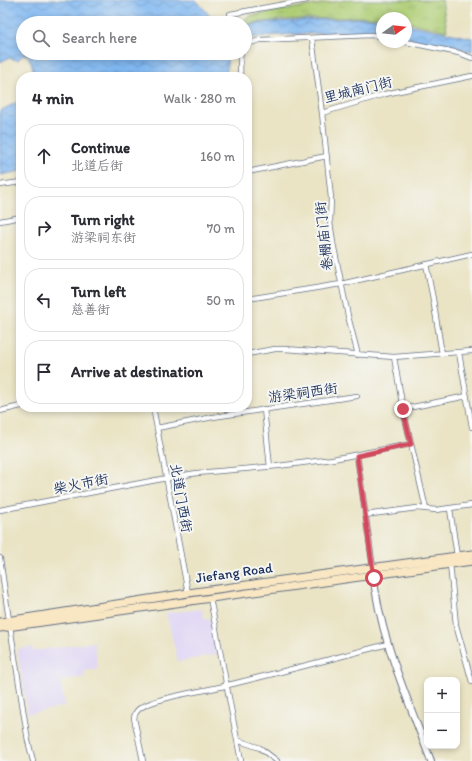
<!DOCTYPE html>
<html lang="en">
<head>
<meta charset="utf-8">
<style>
  :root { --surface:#fff; --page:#f2f2f3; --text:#2b2b33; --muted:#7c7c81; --line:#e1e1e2 }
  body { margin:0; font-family:Itim,"LXGW WenKai TC",sans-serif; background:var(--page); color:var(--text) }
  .controls { position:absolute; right:12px; bottom:12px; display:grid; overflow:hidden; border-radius:8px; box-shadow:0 2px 6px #0003 }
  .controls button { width:36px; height:36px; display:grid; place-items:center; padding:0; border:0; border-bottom:1px solid var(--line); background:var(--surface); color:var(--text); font:20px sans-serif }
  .compass { position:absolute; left:376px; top:12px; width:36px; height:36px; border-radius:50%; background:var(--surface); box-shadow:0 2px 6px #0003; rotate:75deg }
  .stop { position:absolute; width:12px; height:12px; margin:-9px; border:3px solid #d1495b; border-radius:50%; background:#fff }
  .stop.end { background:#d1495b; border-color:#fff; box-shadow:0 1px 4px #0008 }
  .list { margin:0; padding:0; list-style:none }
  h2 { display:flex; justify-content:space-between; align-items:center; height:52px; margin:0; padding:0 16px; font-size:17px }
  h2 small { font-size:13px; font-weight:400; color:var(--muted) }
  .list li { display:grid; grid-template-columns:26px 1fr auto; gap:12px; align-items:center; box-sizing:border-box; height:64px; margin:0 8px 8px; padding:0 8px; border:1px solid var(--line); border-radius:16px }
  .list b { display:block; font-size:15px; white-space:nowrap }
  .list p { margin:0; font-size:13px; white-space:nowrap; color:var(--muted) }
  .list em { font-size:13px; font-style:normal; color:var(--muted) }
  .icon { flex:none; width:22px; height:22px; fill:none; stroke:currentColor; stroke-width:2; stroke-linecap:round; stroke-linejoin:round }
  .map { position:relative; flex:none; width:472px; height:761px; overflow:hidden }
  .search { position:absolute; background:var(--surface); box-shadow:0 2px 6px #0003; left:16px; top:16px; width:236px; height:44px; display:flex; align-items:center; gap:10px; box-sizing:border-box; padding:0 14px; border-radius:22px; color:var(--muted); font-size:15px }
  .panel { position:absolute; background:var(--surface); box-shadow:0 2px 6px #0003; left:16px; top:72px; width:236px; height:340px; border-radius:16px }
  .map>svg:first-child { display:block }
</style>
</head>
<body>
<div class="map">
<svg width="472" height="761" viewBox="0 0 472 761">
  <defs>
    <pattern id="park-tufts" width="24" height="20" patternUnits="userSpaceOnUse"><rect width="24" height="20" fill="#aecd74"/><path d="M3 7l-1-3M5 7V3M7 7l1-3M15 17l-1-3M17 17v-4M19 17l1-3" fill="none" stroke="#95b067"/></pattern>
    <pattern id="water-waves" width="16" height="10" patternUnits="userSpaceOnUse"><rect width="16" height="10" fill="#81b8f1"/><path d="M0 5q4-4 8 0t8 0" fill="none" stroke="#6996c6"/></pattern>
  </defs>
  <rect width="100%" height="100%" fill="#f6f6f2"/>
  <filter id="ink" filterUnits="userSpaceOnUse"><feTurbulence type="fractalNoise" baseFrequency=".025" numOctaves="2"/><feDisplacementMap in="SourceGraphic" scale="8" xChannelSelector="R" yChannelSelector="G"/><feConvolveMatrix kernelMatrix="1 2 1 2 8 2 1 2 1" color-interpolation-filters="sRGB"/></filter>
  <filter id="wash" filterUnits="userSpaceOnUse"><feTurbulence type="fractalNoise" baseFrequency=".012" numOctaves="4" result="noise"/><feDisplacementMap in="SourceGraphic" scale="16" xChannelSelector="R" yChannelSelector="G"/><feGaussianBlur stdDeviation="0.9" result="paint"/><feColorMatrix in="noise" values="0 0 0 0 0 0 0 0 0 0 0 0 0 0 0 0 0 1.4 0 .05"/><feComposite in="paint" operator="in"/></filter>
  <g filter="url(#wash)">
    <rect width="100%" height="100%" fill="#eae4c5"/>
    <path fill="#dfd5f5" d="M202,609L204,619L210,618L217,654L178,662L166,613Z
      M94,642L98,669L84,671L85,677L60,681L65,706L28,714L17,649L32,647L33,651Z"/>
    <path fill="url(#park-tufts)" stroke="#647e69" d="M346,0H442L447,31L406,22V18L362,17L279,20L246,24L245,19L252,15Z"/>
    <path fill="url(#water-waves)" stroke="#4e74a8" d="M0,0H196L216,23H23V53H228L226,77H30L33,68L28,55H23L18,60L8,58L0,62Z
      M367,18L382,20V33C361,30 340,32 320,33C295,34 270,35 245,39V25L273,22Z
      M406,24L472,38V51L406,38Z
      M17,102L21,104V171L0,175V111Z"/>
  </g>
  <g filter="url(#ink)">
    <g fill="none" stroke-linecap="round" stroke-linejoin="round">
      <g stroke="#636e82" stroke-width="6">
        <path id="minor" d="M230,14L307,0
          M312,38L322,113L385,94L472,76
          M406,42L459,53L472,58
          M245,46L250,43L260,40L371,35L382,36
          M240,77C241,70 239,58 241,53
          M322,113L331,198L330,222L333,243L348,316L358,355
          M247,172L327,156
          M0,185L21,182
          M0,221L21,217
          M426,264L433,299L442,354
          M247,299L341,284L472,254
          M459,353L472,427
          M247,354L275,349H285L394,357L472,351
          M394,357L403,409L426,509
          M153,407L188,593
          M264,409L270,467
          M403,409L467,396
          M0,411L21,406
          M157,428L213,417L357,396
          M357,455L373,568
          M450,509L457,556
          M0,510L167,478L197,473L278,466L333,459L411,444
          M365,515L417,508L436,510L472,505
          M0,558L9,620
          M450,564L456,625L472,682
          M210,598L241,761
          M10,626L28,741L33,761
          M237,740L260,748L277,761
          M143,761L134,718C135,710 141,707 148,704C173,694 202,692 228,685C282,672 335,658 388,644"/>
      </g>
      <g stroke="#636e82" stroke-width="8">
        <path id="tertiary" d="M373,571C379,637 408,699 431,761"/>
      </g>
      <g stroke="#636e82" stroke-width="9">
        <path id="secondary" d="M0,622L188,593L472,554
          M0,628L472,561"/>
      </g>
      <use href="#minor" stroke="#fff" stroke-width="4.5"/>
      <use href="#tertiary" stroke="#fff" stroke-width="6"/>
      <use href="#secondary" stroke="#f9e7c3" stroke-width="7"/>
    </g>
  </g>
  <g fill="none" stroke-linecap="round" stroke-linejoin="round" filter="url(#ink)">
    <path stroke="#d1495b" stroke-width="5" d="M374,578L357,456L411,444L403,409"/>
  </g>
  <g text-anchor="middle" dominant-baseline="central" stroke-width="4" stroke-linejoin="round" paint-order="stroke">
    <g font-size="14" fill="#1b2f5e" stroke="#f6f6f2">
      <text transform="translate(358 90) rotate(-14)">里城南门街</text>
      <text transform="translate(324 236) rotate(-96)">卷棚庙门街</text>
      <text transform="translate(303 393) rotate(-8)">游梁祠西街</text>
      <text transform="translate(81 484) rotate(-11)">柴火市街</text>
      <text transform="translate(181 498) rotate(80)">北道门西街</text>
      <text transform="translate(234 573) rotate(-8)">Jiefang Road</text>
    </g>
  </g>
</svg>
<div class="controls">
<button>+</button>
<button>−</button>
</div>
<svg class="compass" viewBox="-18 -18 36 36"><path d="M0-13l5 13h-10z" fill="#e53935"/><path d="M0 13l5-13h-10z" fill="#7c7c81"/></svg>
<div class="stop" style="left:374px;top:578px"></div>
<div class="stop end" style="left:403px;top:409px"></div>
<div class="search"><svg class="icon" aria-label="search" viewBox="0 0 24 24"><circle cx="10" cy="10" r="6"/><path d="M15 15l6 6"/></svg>Search here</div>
<section class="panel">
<h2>4 min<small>Walk · 280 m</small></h2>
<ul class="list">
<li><svg class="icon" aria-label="ahead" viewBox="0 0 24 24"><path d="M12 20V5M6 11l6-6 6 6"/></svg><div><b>Continue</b><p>北道后街</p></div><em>160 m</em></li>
<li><svg class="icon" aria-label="right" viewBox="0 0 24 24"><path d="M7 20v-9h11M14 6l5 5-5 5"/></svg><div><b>Turn right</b><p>游梁祠东街</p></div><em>70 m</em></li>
<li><svg class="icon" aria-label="left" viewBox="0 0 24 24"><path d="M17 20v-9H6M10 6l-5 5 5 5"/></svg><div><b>Turn left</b><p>慈善街</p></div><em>50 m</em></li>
<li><svg class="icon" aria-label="arrive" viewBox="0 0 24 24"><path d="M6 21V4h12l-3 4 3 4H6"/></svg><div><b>Arrive at destination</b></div></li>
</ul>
</section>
</div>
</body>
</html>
